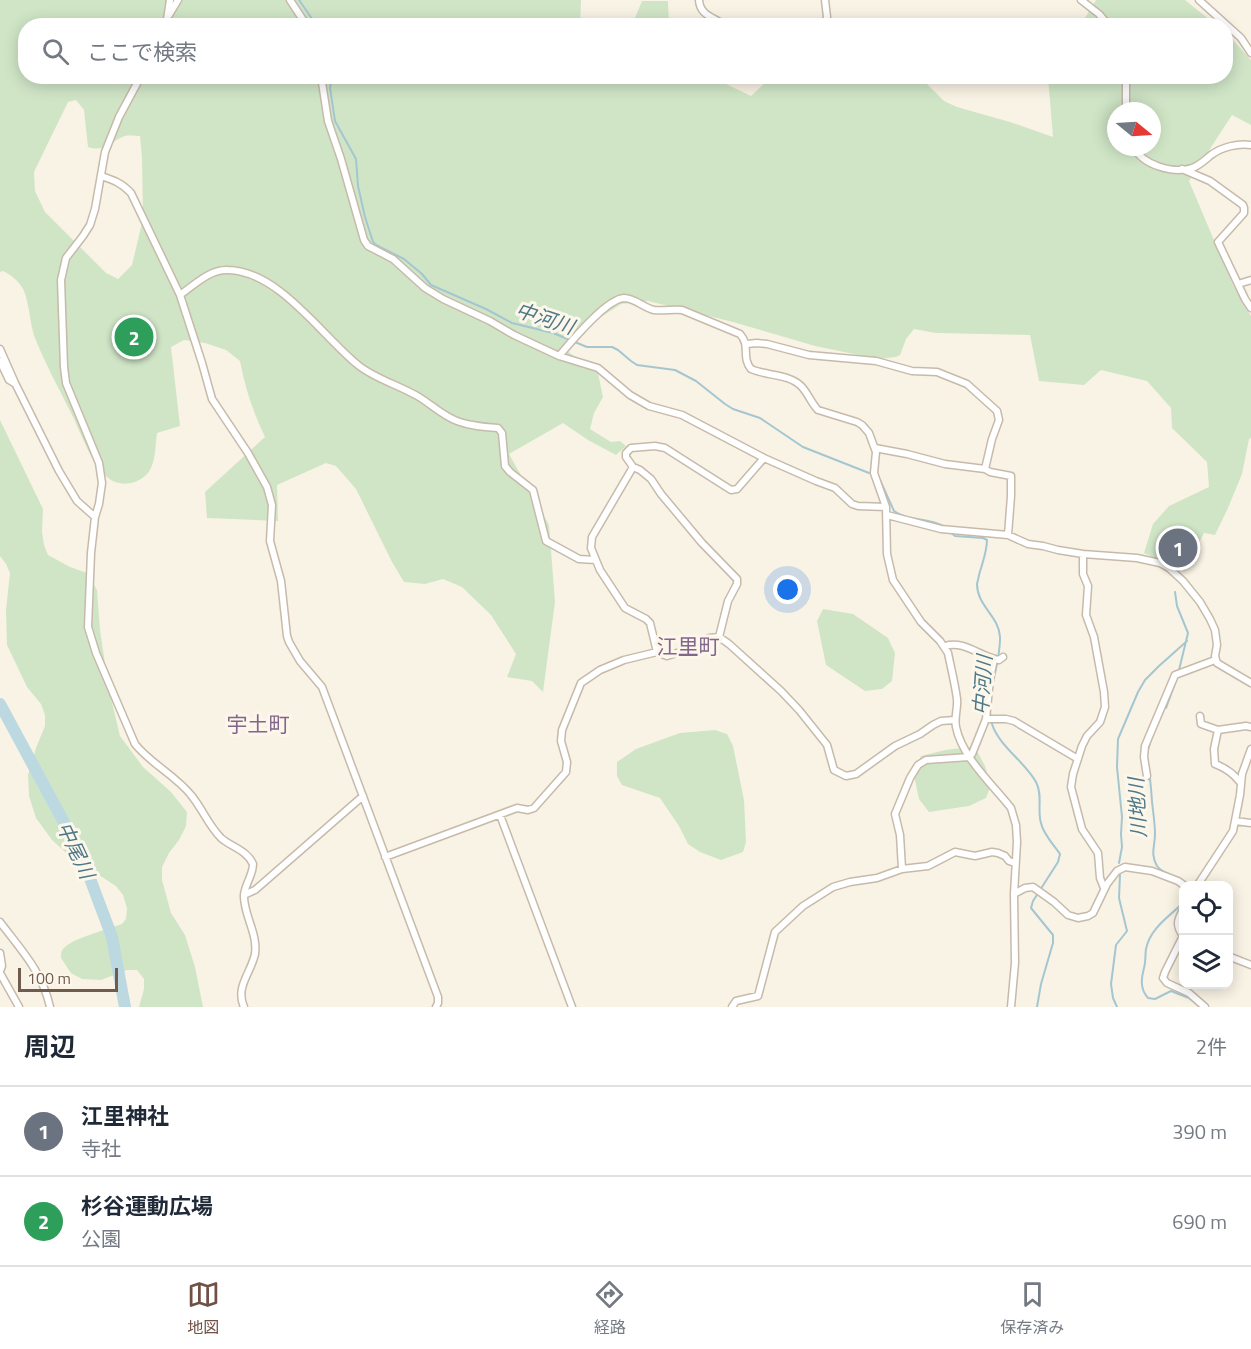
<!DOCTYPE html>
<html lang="ja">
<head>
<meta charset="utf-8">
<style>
  :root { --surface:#fff; --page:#f2f2f3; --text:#1f2937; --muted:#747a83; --line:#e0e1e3; --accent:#715046 }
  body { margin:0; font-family:"Titillium Web","Noto Sans JP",sans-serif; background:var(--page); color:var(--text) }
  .controls { position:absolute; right:18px; bottom:18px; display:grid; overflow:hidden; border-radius:12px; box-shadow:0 3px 15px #0003 }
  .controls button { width:54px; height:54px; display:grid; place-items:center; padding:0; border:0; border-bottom:2px solid var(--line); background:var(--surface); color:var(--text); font:30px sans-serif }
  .compass { position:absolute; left:1107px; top:102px; width:54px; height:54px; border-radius:50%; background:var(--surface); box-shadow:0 3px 15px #0003; rotate:108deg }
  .scale { position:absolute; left:18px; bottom:15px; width:100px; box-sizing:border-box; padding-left:6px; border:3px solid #6f5c4e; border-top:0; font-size:16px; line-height:21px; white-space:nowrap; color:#6f5c4e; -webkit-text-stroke:4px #fdf7eb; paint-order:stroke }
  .you { position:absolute; left:788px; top:590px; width:21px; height:21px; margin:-15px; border:4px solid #fff; border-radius:50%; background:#1a73e8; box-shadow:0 0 0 9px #1a73e833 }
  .badge { display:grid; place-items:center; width:39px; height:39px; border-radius:50%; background:var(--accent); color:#fff; font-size:20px; font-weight:700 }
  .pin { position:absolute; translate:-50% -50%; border:3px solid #fff; box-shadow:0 2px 6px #0006 }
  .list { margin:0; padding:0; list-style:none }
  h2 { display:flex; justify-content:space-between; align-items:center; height:78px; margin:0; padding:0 24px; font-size:26px }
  h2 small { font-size:20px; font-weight:400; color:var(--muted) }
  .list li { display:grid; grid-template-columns:39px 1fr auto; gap:18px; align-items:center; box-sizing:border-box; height:90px; padding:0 24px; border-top:2px solid var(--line) }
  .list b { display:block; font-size:22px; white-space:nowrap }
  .list p { margin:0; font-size:20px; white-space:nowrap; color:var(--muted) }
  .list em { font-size:20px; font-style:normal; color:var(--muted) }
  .icon { flex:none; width:33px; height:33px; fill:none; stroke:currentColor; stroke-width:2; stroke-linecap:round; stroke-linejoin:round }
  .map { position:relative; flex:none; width:1251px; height:1007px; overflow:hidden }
  .search { position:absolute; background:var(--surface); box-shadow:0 3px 15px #0003; left:18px; right:18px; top:18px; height:66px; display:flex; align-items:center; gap:15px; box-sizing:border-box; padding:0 21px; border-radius:24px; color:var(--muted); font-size:22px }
  .sheet { height:258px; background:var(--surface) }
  nav { display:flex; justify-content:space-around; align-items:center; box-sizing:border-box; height:84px; border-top:2px solid var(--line); background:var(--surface); font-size:16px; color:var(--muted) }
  nav a { display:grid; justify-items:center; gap:3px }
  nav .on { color:var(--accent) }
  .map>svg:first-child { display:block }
</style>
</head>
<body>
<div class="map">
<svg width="1251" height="1007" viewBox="0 0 1251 1007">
  <rect width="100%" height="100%" fill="#f9f3e5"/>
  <path fill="#d0e5c6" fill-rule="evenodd" d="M0,0H581L580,26H26V76H691L720,81L751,96L771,77H920L944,101L957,107L1010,122L1053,137L1048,77L1226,76V33L1232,39L1251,60V125L1232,115L1189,181L1233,285L1251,316V438L1249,439L1242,474L1228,508L1215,535L1204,533L1185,571L1144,553L1153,524L1169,506L1209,487L1207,462L1172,428L1171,408L1147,381L1101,370L1084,385L1039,381L1030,335L936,333L914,329L906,339L900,355L896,357L878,359L815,346L733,322L648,301L621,304L573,335L567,351L598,373L603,397L594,413L590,429L611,442L620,441L626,446L616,455L588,440L563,423L509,454L549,525L555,602L543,692L532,681L507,677L516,654L491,615L462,587L443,579L425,584L404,582L392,562L356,489L336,466L326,463L277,485L278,521L207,518L205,492L265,437C253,412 245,388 240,361L226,350L205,343L184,340L171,347L180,426L157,433C155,447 156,467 145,476C135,485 118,487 107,477C88,459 81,431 69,409C57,385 45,363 35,338C30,325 29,300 23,289C18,280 11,275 3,271L0,272ZM76,100L84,110L88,147C105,153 112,140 125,136C129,135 136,136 140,136L142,158L143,219L132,265L118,279L106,273L45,212L35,191L34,172L68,102ZM1116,111H1152V147H1116Z
    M1096,0H1185L1216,25L1080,26Z
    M642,1H668L669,25H632Z
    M0,420L43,509L42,532L44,545L48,555L70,567L87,573L97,590L100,630L109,690L120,736L143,767L171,792L187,812L186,826L179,840L169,853L162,867V880L171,913L185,935L195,967L203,1007H139L144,989V979L137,970H127L101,980L82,979L71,973L61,958C61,954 61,951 63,949C70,939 109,929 122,924L126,919L127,908L123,895L116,886L72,858L52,840L36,818L29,796L28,775L36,748L45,726V715L41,704L27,687L7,645L6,610L10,573L6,564L0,556Z
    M823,609L853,614L888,638L895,653L892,681L882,689L865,691L826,665L817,621Z
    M715,730L727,734L733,746L744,800L746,842L743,852L721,860L700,852L688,844L679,826L660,798L622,785L617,776V762L636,749L680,733Z
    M970,747L976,749L985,766L991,785L986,798L969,806L929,812L919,799L914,776L921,756L945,750Z"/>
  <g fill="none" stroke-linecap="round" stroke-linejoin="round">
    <path stroke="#a4c6d1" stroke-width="2" d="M299,0L317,26
      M332,76L330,88L335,121L356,159L358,186L365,217L373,242L376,245L404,259L422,274L431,285L486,309L512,323L553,333L587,347H612L618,350L631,361L637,365L675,370L696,381L725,404L733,409L760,418L803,447L869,473
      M880,480L894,511C909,522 931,517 946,528
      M950,532L955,536L983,538L987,540C987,552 982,564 979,575C979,576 977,584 977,584C977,606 999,616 1000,637C1001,664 984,698 992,724C999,746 1025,762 1036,782C1043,795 1037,810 1041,823C1043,834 1054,845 1060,854L1058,862L1033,901L1031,908L1053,935V943L1041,984L1037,1007
      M1172,543L1175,533L1186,536L1181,559
      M1175,592L1177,606L1188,633L1179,670
      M1166,708L1177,678
      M1157,725L1162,714
      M1147,753L1153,733
      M1147,759C1150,773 1151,787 1152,801C1153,812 1155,823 1155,834C1155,846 1150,854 1157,866C1164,876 1180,875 1188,885
      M1119,863L1122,847L1121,834L1122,817L1117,767L1118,739L1138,692L1145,680L1159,666L1187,641
      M1184,902C1170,916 1150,928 1146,949C1145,955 1146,961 1144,968C1141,979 1140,989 1148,998L1155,999L1171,991L1189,998L1200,1007
      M1117,1007L1113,998L1111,984L1116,945L1127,931L1119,898L1120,875"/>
    <path stroke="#bcd8e0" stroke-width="12" d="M0,704L80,852L112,937L125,1007"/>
    <g stroke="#c7baab" stroke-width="9">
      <path id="street" d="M290,0L307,26
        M699,0C700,16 714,17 726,26
        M1081,0L1099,14L1109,26
        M1199,0L1241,38L1251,53
        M169,15L178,0
        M166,26L170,0
        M824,26L827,17L825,0
        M141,76L119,117L105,152L95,209L90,225L83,236L66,258L61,280L64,367L66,383L99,463L102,483L99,504L95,517L91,553L88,627L96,653L135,744C151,764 175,775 191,795C202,808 208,825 221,838C231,847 247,850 253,864C253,875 245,884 244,895C243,914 258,933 255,954C251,973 235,987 244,1007
        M321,76L328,121L341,159L364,240L368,246L393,259L425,288L443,299L490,321L514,335L559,356L598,368L630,395L649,406L682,415L764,458L816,481L835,488L852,504L858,506L886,507
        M1126,76V111
        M1134,147C1142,165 1173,174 1192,168C1199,166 1205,160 1211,155C1222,147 1238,143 1251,145
        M1182,169L1210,181L1243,205L1244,208V213L1218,242L1245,299L1251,308
        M101,176C113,180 122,183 131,193L180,295L202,363L212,399L248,453L267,487L272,505L270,541L281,581L287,636L289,642L300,661L322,687L438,997V1003L436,1007
        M1238,284L1251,280
        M180,295C194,285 210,269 228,270C279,271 321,335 358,365C375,379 399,385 419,397C432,405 443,416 457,421C470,426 484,427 498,428L502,433L505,466L510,472L533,490L546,541L579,559L596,560
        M747,344L757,343L767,344L809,355L876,361L912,371L937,372L967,384L997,411L999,420L992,439L985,469
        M0,349L15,383L59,471L77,501L95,517
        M559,356C571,342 606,299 624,298C635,298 644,308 654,310C664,311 673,309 682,310L740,334C751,346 741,357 751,369C767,376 789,374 801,386C808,393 811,403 818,410L857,422L862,425L869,433L876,452L874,473L886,507L887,554L893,580L921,622L940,641L948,653C951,668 955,684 957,699C958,708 954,718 956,727C962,757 992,784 1011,808L1016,825L1017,842L1014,894L1015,963L1011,1007
        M0,361L9,380L14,383
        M875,448L907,454L945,464L985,469L990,472L1011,476V496L1008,535
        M633,467L592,537L591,548L600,570L625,608L646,619L650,623L657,652
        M887,515L941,529L1008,535L1028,544L1043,546L1058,550L1083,554L1137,558L1160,563L1169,568L1183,581L1200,602L1210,619L1215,630L1217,645L1215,656L1217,663L1251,683
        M1083,554V574L1088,586L1086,615L1094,637L1104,692L1105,707L1100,722L1087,736L1082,746L1073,774L1071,787L1082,829L1098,853L1100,878L1104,888
        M719,637L728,601L737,584V579L702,543L661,494L651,479L640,470L633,467L626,457V453L631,448L655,446L665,448L731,490L737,489L764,458
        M945,646C965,640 980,657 999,660L1003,657
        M1200,716L1201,724L1218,730L1246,726L1251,727
        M986,719H1006L1014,721L1078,759
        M1218,730L1214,749L1215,764C1226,768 1233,773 1240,782
        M1147,776L1144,757L1145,746L1175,675L1215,660
        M500,815L572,1007
        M1235,821L1251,823
        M385,857L517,808L528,810L534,808L566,772L567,762L561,741L562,730L581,683L600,670L624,660L657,652L667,656L687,650L709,638L719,637L729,644L781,691L799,710L827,745L834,770L846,776L856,774L895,746L920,734L933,725L941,721L955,720
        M902,869L900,835L895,814L910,778L918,765L926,760L969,757L972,754L986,719L990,678L994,659
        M1197,886L1233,831L1240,795L1242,774L1251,749
        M1014,894L1025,888L1033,887L1054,902L1068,915L1078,918L1088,916L1093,913L1107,884L1117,871L1125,867L1152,871L1178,881L1185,886
        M244,895L255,890L363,796
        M1184,908C1177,920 1175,926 1184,937
        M0,922C21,950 42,971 50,1007
        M1183,936L1165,972L1163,978L1167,983L1189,993L1205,1007
        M0,953L2,966L0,971
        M1228,956L1251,965
        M0,973L19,1007
        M732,1007L736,1001L758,996L775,932L803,906L833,887L850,882L877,878L902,869L928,866L955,852L975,856L992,852L998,853L1005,856L1009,861L1015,863"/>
    </g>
    <use href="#street" stroke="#fff" stroke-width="6"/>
  </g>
  <g text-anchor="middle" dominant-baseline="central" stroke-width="6" stroke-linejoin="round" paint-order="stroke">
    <g font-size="20" font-style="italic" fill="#4d7887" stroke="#fdf7eb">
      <text transform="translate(545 318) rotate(18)">中河川</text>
      <text transform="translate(982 685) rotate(-86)">中河川</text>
      <text transform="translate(1137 808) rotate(-93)">川地川</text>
      <text transform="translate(76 850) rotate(65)">中尾川</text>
    </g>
    <g font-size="21" fill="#82668c" stroke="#fdf7eb">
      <text x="688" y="646">江里町</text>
      <text x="258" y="724">宇土町</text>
    </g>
  </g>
</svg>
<div class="controls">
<button><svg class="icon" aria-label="locate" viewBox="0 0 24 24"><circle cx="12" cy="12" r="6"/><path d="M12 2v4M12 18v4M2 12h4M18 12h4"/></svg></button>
<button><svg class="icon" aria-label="layers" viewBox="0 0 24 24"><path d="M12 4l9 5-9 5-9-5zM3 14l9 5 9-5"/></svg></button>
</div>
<svg class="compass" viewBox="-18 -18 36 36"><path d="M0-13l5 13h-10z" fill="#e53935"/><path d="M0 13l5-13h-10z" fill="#747a83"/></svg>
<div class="scale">100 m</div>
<div class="you"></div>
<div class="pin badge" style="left:1178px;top:548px;background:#6b7280">1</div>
<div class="pin badge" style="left:134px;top:337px;background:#2e9e5b">2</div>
<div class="search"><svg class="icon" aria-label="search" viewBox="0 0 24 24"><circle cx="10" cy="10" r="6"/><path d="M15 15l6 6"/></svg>ここで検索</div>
</div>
<section class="sheet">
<h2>周辺<small>2件</small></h2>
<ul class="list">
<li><span class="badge" style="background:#6b7280">1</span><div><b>江里神社</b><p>寺社</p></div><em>390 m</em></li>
<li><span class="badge" style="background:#2e9e5b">2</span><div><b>杉谷運動広場</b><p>公園</p></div><em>690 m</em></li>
</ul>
</section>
<nav>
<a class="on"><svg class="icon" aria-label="map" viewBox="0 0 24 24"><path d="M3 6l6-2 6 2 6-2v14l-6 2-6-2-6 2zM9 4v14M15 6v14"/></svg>地図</a>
<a><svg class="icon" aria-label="directions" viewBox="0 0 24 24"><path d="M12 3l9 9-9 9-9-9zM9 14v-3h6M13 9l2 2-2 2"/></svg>経路</a>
<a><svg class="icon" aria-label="saved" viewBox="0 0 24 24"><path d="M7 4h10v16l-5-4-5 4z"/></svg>保存済み</a>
</nav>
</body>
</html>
